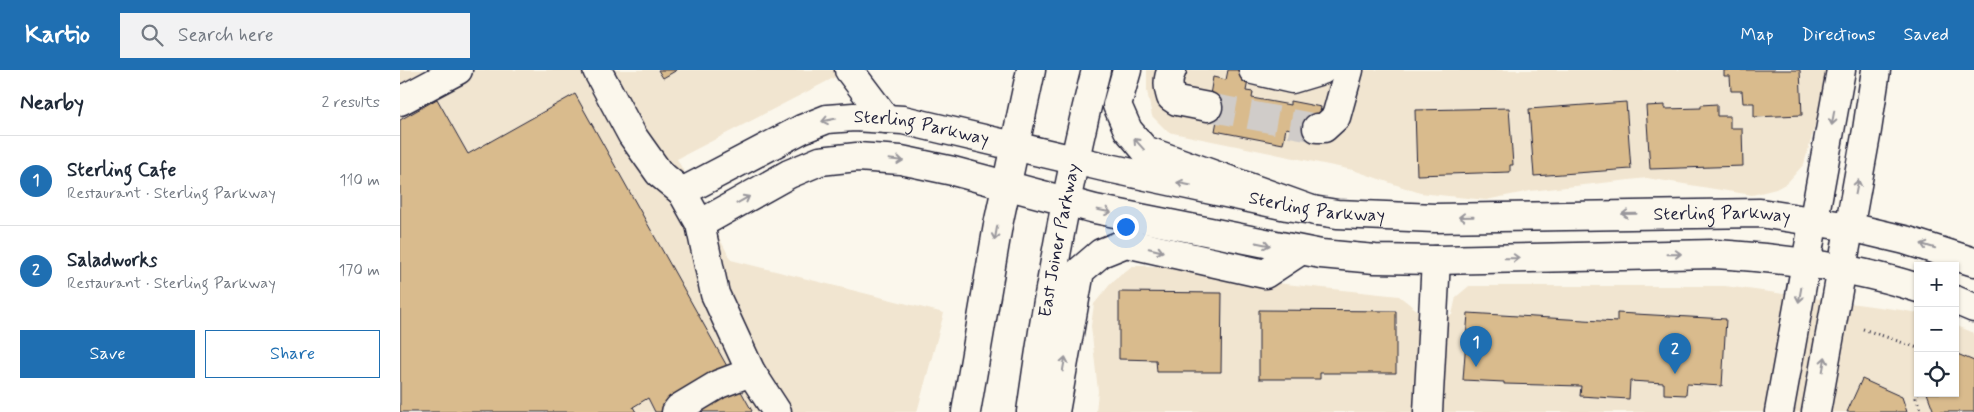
<!DOCTYPE html>
<html lang="en">
<head>
<meta charset="utf-8">
<style>
  :root { --surface:#fff; --page:#f2f2f3; --text:#1f2937; --muted:#747a83; --line:#e0e1e3; --accent:#1f6fb2 }
  body { margin:0; font-family:Mynerve,sans-serif; background:var(--page); color:var(--text) }
  .controls { position:absolute; right:15px; bottom:15px; display:grid; overflow:hidden; border-radius:0px; box-shadow:0 1px 4px #0004 }
  .controls button { width:45px; height:45px; display:grid; place-items:center; padding:0; border:0; border-bottom:1px solid var(--line); background:var(--surface); color:var(--text); font:25px sans-serif }
  .you { position:absolute; left:725px; top:156px; width:18px; height:18px; margin:-12px; border:4px solid #fff; border-radius:50%; background:#1a73e8; box-shadow:0 0 0 8px #1a73e833 }
  .badge { display:grid; place-items:center; width:32px; height:32px; border-radius:50%; background:var(--accent); color:#fff; font-size:16px; font-weight:700 }
  .pin { position:absolute; translate:-50% -41px; filter:drop-shadow(0 1px 2px #0008) }
  .pin::after { content:''; position:absolute; top:26px; width:18px; height:15px; background:inherit; clip-path:polygon(0 0,100% 0,50% 100%) }
  .list { margin:0; padding:0; list-style:none }
  h2 { display:flex; justify-content:space-between; align-items:center; height:65px; margin:0; padding:0 20px; font-size:21px }
  h2 small { font-size:16px; font-weight:400; color:var(--muted) }
  .list li { display:grid; grid-template-columns:32px 1fr auto; gap:15px; align-items:center; box-sizing:border-box; height:90px; padding:0 20px; border-top:1px solid var(--line) }
  .list b { display:block; font-size:19px; white-space:nowrap }
  .list p { margin:0; font-size:16px; white-space:nowrap; color:var(--muted) }
  .list em { font-size:16px; font-style:normal; color:var(--muted) }
  .actions { display:flex; gap:10px; padding:15px 20px }
  .actions a { flex:1; padding:11px 0; border:1px solid var(--accent); border-radius:0px; text-align:center; font-size:18px; color:var(--accent) }
  .actions .main { background:var(--accent); color:#fff }
  .icon { flex:none; width:28px; height:28px; fill:none; stroke:currentColor; stroke-width:2; stroke-linecap:round; stroke-linejoin:round }
  .map { position:relative; flex:none; width:1574px; height:342px; overflow:hidden }
  header { display:flex; align-items:center; gap:30px; box-sizing:border-box; height:70px; padding:0 25px; background:var(--accent); color:#fff }
  header strong { font-size:24px }
  nav { display:flex; gap:28px; margin-inline-start:auto; font-size:18px }
  .search { width:350px; height:45px; background:var(--page); display:flex; align-items:center; gap:12px; box-sizing:border-box; padding:0 18px; border-radius:0px; color:var(--muted); font-size:19px }
  main { display:flex }
  aside { flex:1; background:var(--surface) }
  .map>svg:first-child { display:block }
</style>
</head>
<body>
<header>
<strong>Kartio</strong>
<div class="search"><svg class="icon" aria-label="search" viewBox="0 0 24 24"><circle cx="10" cy="10" r="6"/><path d="M15 15l6 6"/></svg>Search here</div>
<nav><a>Map</a><a>Directions</a><a>Saved</a></nav>
</header>
<main>
<aside>
<h2>Nearby<small>2 results</small></h2>
<ul class="list">
<li><span class="badge">1</span><div><b>Sterling Cafe</b><p>Restaurant · Sterling Parkway</p></div><em>110 m</em></li>
<li><span class="badge">2</span><div><b>Saladworks</b><p>Restaurant · Sterling Parkway</p></div><em>170 m</em></li>
</ul>
<div class="actions"><a class="main">Save</a><a>Share</a></div>
</aside>
<div class="map">
<svg width="1574" height="342" viewBox="0 0 1574 342">
  <rect width="100%" height="100%" fill="#fbf7ec"/>
  <filter id="ink" filterUnits="userSpaceOnUse"><feTurbulence type="fractalNoise" baseFrequency=".02" numOctaves="2"/><feDisplacementMap in="SourceGraphic" scale="10" xChannelSelector="R" yChannelSelector="G"/><feConvolveMatrix kernelMatrix="1 2 1 2 8 2 1 2 1" color-interpolation-filters="sRGB"/></filter>
  <g filter="url(#ink)">
    <path fill="#f1e5d0" d="M0,0H449L277,89L331,190L544,243L517,342H0Z
      M747,0H1431L1404,94L1387,113L1376,119L1352,125L1247,108L1130,121L1086,130L1020,123L953,100L768,62L752,46L747,21Z
      M732,196H759L885,214L999,226L1022,244L1052,245L1056,227L1069,216H1325L1501,240L1518,243V323H1555V255L1574,263V342H696L698,321L691,256L694,234L712,212Z"/>
    <path fill="#d9bb8d" stroke="#22223b" d="M258,0H277L263,8Z
      M828,0H850L846,21L853,22L852,28L890,35V31L921,37L916,64L886,58L883,74L815,61L818,45L807,43L813,7L826,10Z
      M1324,0H1400L1402,45L1354,47V33H1343L1342,21H1331L1330,6H1324Z
      M175,24L352,341L351,342H255L248,328L233,337L236,342H0V50L37,29L68,84Z
      M1226,32L1231,99L1134,106L1129,39Z
      M1317,34V46H1330V58H1342L1343,96L1250,99L1246,36L1265,35V39L1301,38V35Z
      M1109,38L1113,95H1110V102L1017,105L1015,40Z
      M719,222L822,223L821,302H757L756,290L719,289Z
      M859,240L996,241V303H920V309H859Z
      M1068,243L1217,252V243L1326,249L1322,316L1287,314L1286,325L1264,324V313L1230,311L1229,329L1180,326L1181,316L1104,314V312L1063,310Z
      M1555,283L1574,291V342H1534L1527,323H1555Z
      M1462,309L1502,327L1507,342H1447Z"/>
    <g fill="none" stroke-linecap="round" stroke-linejoin="round">
      <path stroke="#d0ccc9" stroke-width="28" stroke-dasharray="28 14" stroke-linecap="butt" d="M808,37L917,58"/>
      <g stroke="#22223b" stroke-width="31">
        <g id="minor">
          <path d="M197,0L232,65L259,103L282,122L300,154L315,224L351,302L377,342"/>
          <path d="M449,0L486,49"/>
          <path d="M772,0C767,9 768,17 771,27L777,31L808,37"/>
          <path d="M853,0L892,9L922,0"/>
          <path d="M0,31L58,0"/>
          <path d="M917,58H924L936,47L949,0"/>
          <path id="s1" d="M282,122L402,59L427,49L454,47L503,50L704,97L887,136L937,144L1035,148L1360,143L1450,157L1505,170L1574,192"/>
          <path d="M300,154L389,104L420,91L457,87L501,90L553,101L695,139L921,184L975,189L1036,190L1315,184C1382,188 1453,197 1518,218"/>
          <path d="M1555,230L1574,238"/>
          <path d="M276,342L279,338L319,314L351,302"/>
          <path d="M1028,342L1036,190"/>
          <path d="M1379,342L1441,0"/>
          <path d="M1416,342L1467,60L1476,0"/>
        </g>
      </g>
      <g stroke="#22223b" stroke-width="31">
        <g id="major">
          <path d="M727,0L717,35L728,60L745,80L915,141"/>
          <path d="M566,342L598,155L631,0"/>
          <path id="s2" d="M631,342C647,227 667,113 696,0"/>
          <path d="M655,342L680,201L701,183L726,173L865,204L900,181"/>
        </g>
      </g>
      <path stroke="#22223b" stroke-width="3" stroke-dasharray="1 4" stroke-linecap="butt" d="M1463,259L1518,278
        M1518,323L1516,328L1522,342"/>
      <use href="#minor" stroke="#fbf7ec" stroke-width="28"/>
      <use href="#major" stroke="#fbf7ec" stroke-width="28"/>
    </g>
    <defs><path id="oneway-shaft" d="M-6 0H5M1.5-3L5.5 0L1.5 3" fill="none" stroke-width="1.6" stroke-linecap="round" stroke-linejoin="round" transform="scale(1.25)"/></defs>
    <g stroke="#99979c">
      <use href="#oneway-shaft" transform="translate(1433 48) rotate(100)"/>
      <use href="#oneway-shaft" transform="translate(429 50) rotate(169)"/>
      <use href="#oneway-shaft" transform="translate(739 74) rotate(-132)"/>
      <use href="#oneway-shaft" transform="translate(496 90) rotate(6)"/>
      <use href="#oneway-shaft" transform="translate(784 114) rotate(-168)"/>
      <use href="#oneway-shaft" transform="translate(1457 117) rotate(-79)"/>
      <use href="#oneway-shaft" transform="translate(343 130) rotate(-29)"/>
      <use href="#oneway-shaft" transform="translate(704 141) rotate(11)"/>
      <use href="#oneway-shaft" transform="translate(1229 144) rotate(179)"/>
      <use href="#oneway-shaft" transform="translate(1066 147) rotate(179)"/>
      <use href="#oneway-shaft" transform="translate(596 163) rotate(100)"/>
      <use href="#oneway-shaft" transform="translate(863 174) rotate(12)"/>
      <use href="#oneway-shaft" transform="translate(1528 176) rotate(-163)"/>
      <use href="#oneway-shaft" transform="translate(756 180) rotate(13)"/>
      <use href="#oneway-shaft" transform="translate(1274 184) rotate(-1)"/>
      <use href="#oneway-shaft" transform="translate(1112 188) rotate(-1)"/>
      <use href="#oneway-shaft" transform="translate(1400 225) rotate(100)"/>
      <use href="#oneway-shaft" transform="translate(664 294) rotate(-80)"/>
      <use href="#oneway-shaft" transform="translate(1424 294) rotate(-80)"/>
    </g>
  </g>
  <g text-anchor="middle" dominant-baseline="central" stroke-width="4" stroke-linejoin="round" paint-order="stroke">
    <g font-size="18" fill="#22223b" stroke="#fbf7ec">
      <text stroke="none"><textPath href="#s1" startOffset="258">Sterling Parkway</textPath></text>
      <text stroke="none"><textPath href="#s1" startOffset="662">Sterling Parkway</textPath></text>
      <text stroke="none"><textPath href="#s1" startOffset="1068">Sterling Parkway</textPath></text>
      <text stroke="none"><textPath href="#s2" startOffset="174">East Joiner Parkway</textPath></text>
    </g>
  </g>
</svg>
<div class="controls">
<button>+</button>
<button>−</button>
<button><svg class="icon" aria-label="locate" viewBox="0 0 24 24"><circle cx="12" cy="12" r="6"/><path d="M12 2v4M12 18v4M2 12h4M18 12h4"/></svg></button>
</div>
<div class="you"></div>
<div class="pin badge" style="left:1076px;top:297px">1</div>
<div class="pin badge" style="left:1275px;top:304px">2</div>
</div>
</main>
</body>
</html>
